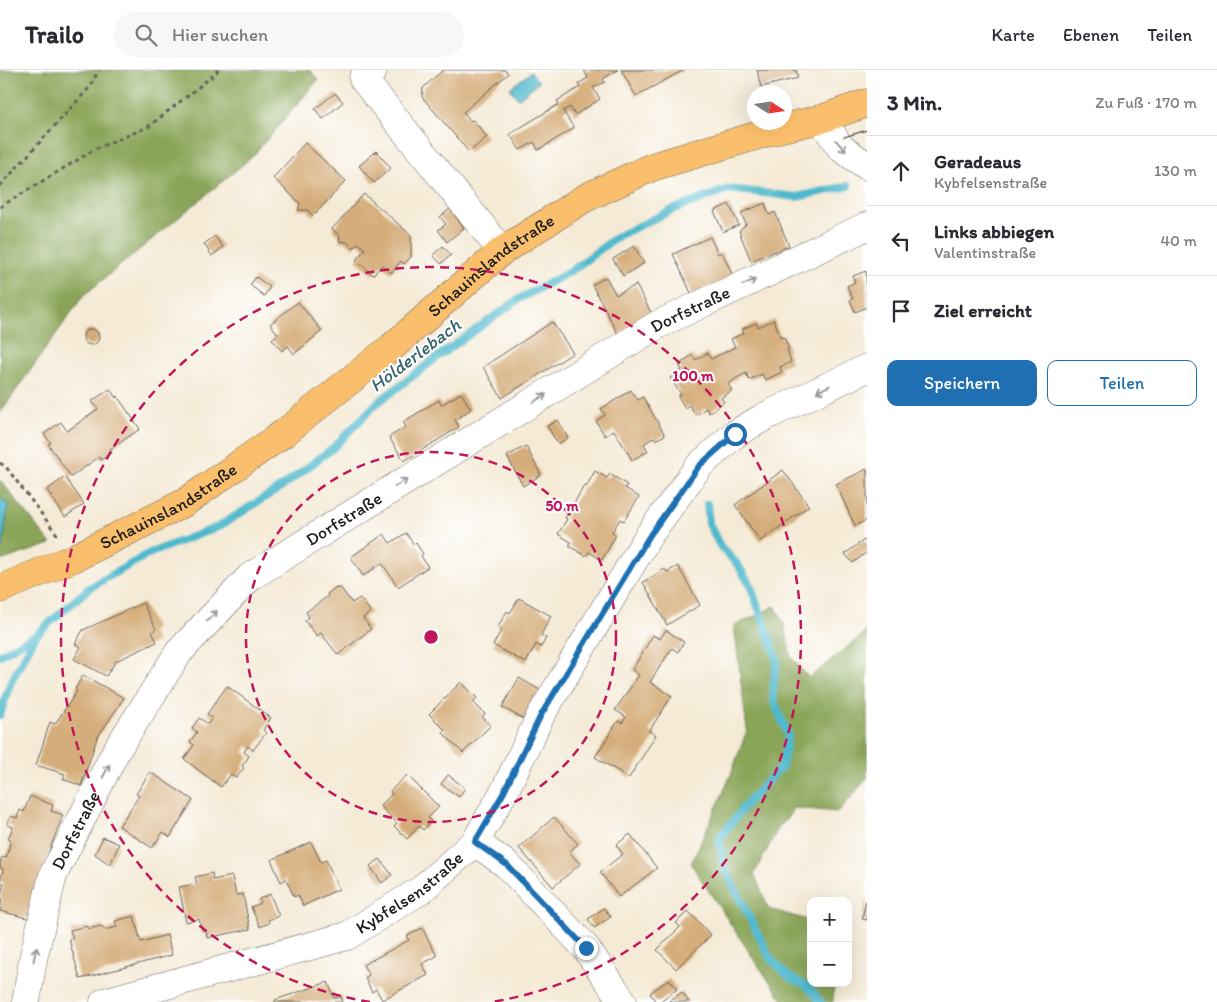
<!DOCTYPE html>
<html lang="de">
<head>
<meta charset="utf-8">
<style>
  :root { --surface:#fff; --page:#f7f7f7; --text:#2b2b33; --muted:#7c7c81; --line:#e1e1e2; --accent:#1f6fb2 }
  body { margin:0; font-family:Itim,sans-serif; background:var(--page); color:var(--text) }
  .controls { position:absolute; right:15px; bottom:15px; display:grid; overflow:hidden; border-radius:10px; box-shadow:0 5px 20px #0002 }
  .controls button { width:45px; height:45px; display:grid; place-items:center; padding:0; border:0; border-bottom:1px solid var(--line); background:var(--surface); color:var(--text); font:25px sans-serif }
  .compass { position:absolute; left:747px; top:15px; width:45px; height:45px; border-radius:50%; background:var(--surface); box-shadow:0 5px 20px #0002; rotate:102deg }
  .stop { position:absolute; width:15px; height:15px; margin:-11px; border:4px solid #1f6fb2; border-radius:50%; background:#fff }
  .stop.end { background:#1f6fb2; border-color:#fff; box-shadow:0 1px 5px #0008 }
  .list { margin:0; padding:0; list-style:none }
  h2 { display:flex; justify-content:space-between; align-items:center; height:65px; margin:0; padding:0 20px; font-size:21px }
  h2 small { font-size:16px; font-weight:400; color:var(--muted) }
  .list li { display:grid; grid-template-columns:32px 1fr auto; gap:15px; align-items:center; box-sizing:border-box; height:70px; padding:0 20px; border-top:1px solid var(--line) }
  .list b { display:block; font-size:19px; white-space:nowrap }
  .list p { margin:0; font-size:16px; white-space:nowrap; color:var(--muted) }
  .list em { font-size:16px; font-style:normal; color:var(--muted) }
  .actions { display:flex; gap:10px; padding:15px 20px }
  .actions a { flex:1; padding:11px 0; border:1px solid var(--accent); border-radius:10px; text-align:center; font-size:18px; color:var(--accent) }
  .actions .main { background:var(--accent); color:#fff }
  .icon { flex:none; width:28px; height:28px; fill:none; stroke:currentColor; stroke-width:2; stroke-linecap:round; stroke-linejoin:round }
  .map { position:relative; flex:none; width:867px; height:932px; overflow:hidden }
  header { display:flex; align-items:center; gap:30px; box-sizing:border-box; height:70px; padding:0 25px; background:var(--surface); border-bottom:1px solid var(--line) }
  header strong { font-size:24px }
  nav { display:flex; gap:28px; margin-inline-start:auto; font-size:18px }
  .search { width:350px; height:45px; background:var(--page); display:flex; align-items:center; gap:12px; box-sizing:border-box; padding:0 18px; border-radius:28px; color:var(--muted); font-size:19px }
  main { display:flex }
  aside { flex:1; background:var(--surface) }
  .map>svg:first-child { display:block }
</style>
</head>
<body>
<header>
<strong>Trailo</strong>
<div class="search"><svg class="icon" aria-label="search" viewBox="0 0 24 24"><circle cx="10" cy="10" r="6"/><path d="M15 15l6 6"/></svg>Hier suchen</div>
<nav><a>Karte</a><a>Ebenen</a><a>Teilen</a></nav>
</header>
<main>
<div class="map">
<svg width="867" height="932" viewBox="0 0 867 932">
  <rect width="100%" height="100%" fill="#fff"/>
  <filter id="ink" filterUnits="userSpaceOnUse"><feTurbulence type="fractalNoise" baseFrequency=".02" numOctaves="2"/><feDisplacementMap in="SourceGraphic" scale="10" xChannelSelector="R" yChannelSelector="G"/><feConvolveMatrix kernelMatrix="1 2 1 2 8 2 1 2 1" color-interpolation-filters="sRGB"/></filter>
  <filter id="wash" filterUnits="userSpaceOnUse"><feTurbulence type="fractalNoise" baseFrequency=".0096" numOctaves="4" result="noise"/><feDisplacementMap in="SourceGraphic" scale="20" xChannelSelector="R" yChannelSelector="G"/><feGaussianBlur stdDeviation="1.12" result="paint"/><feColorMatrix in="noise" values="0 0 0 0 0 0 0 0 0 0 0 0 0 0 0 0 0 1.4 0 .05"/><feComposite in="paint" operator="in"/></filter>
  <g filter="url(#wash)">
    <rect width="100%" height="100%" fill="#f4ead5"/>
    <path fill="#8aa558" stroke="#53603a" d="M0,0H310L318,10L252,87L83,226L0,343Z
      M0,410L51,474L0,491V477L3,476L8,434L0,428Z
      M775,536L784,553L791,587L809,608L867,561V709L838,742L795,738L778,759L754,804L769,839L811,851V913H834L833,932H784L757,894L691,794L730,707L747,660L734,556Z"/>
    <path fill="#50b9cd" stroke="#366a74" d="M531,2L539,12L518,29L510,18Z
      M0,428L8,434L3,476L0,477Z"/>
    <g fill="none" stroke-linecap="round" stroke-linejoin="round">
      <path stroke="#50b9cd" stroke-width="8" d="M707,434L709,454L720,476L738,495L750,515L773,577L777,591L774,610L773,629L788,665L782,696L746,734L719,769L724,797L770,888L789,907L807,916L821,932
        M0,585L36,565L89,518L150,483L218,457L283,416L333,378L376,334L439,286L519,229L571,201L618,166L672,140L728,119L797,127L848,116
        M0,645L10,614L36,565"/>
    </g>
    <g id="blocks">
      <path fill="#d5ad7a" d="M443,0H505L508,4L463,42L471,51L473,50L487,67L469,82L422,27L423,18Z
        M584,0H618L603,9L605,12L593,18L600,29L575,45L570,37L563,41L574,58L538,80L534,72L520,80L510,64L559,34L557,31L580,17L578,14L588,8Z
        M621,0H684L636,26Z
        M757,0H796L798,8L761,17Z
        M335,23L343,32L323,49L315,39Z
        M305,73L346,111L313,146L308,140H298L300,133L273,108Z
        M376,81L391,98L374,113L359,96Z
        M364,124L411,165V187L404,194L401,191L391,203L382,195L373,205L356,190L365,179L358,173L353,178L347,172L339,171L340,166L332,159Z
        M765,133L769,145L775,142L789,176L751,191L739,161L746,154L741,143Z
        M729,134L739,155L723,162L714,141Z
        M450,139L464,158L447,172L438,160L446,154L440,147Z
        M215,166L223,177L212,186L204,174Z
        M710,167L718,184L722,182L733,206L692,225L673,184Z
        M443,176L451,185L441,194L433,185Z
        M634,176L644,193L623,206L613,189Z
        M866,201L867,237L855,242L850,230L853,229L847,216L855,212L853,206Z
        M256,207L270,217L264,226L250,215Z
        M606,207L616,225L636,215L653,246L618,264L592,215Z
        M298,232L322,261L294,284L288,276L282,281L272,269L278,264L270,254Z
        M774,250L781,268L784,267L789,279L787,280L791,292L780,297L782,302L765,310L762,304L749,310L746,303L737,308L728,314L732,320L721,328L724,332L709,343L706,338L696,345L689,335L685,338L678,326L681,324L670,308L682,300L679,295L692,285L696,290L707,283L711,289L735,277L731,269L744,263L742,259L756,253L758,257Z
        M552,252L573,283L502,328L483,297Z
        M83 267a8 8 0 1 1 16 0a8 8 0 1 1-16 0Z
        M110,319L116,328L117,326L140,359L110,379L112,382L101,390L99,387L71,407L48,374L51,373L44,364L61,352L67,361L98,339L92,331Z
        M631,320L638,330L643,327L665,365L656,370L654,367L644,374L648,381L632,390L614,360L605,366L596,351L605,345L601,339Z
        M461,323L471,339L455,350L459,357L404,391L389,367L406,357L403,352L439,330L441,335Z
        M558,350L568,368L558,374L547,356Z
        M526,376L541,405L523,416L507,386Z
        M867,399V450L855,456L836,414Z
        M783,400L809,436L760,471L735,435Z
        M595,401L607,408L610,404L627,415L625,418L639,427L624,451L620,449L612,462L616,465L602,490L589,482L586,486L569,476L571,472L558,464L567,449L565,448L584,416L586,417Z
        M65,407L84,434L65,447L47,420Z
        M406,463L414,475L416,473L423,484L421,486L428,497L398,517L382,493L363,506L351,487L384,464L390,473Z
        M864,470L867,473V482L853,493L845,484Z
        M678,496L700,535L667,555L643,512L665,499L667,502Z
        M336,517L337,519L340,517L352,533L360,528L371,542L363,548L371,559L338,585L321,563L317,566L305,551L309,547L306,542L328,526L327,524Z
        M519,528L551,546L541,565L546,568L541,577L536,574L526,593L493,575L502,559L498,557L507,541L510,543Z
        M143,533L156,559L152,562L157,572L116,591L106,606L74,589L81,577L75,574L83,560Z
        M666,560L684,572L678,582L672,578L650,612L672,626L649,661L656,665L629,708L595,687L618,651L622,653L626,647L615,640L639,605L632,600L653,565L660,569Z
        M83,605L124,628L97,668L81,716L63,709L65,704L36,695L50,652L55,654L77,621L75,619Z
        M519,608L540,620L523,649L502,637Z
        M461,612L477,628L473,632L485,644L482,647L491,655L463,683L443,663L445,660L429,644Z
        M227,616L271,648L263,660L266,663L253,680L248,676L244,682L249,686L242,696L244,698L236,708L231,704L221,717L184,689L194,675L190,672L197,662L192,658L199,648L208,654L212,648L207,644Z
        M150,702L193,730L170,767L163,762L152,778L119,756L139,726L136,724Z
        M407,705L439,737L428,748L431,751L423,760L419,756L407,769L394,756L397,753L380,736L392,724L390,721Z
        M448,705L465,718L459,727L441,714Z
        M30,726L53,735L51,741L63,745L48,784L31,849L0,841L2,828H0L4,813L0,812L3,799L0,798V793L2,787L6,788L11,770L8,769L13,757L7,755L11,746L17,748L20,740L24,742Z
        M554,747L578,774L569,782L580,794L553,817L519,778Z
        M630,764L657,798L619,827L600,802L623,784L616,775Z
        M103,767L119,774L110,795L95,784Z
        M311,772L321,792L326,790L339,819L303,836L298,825L294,827L286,809L281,812L271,790Z
        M380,789L392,805L382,813L370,796Z
        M212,803L213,810L232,806L236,825L243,824L250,859L207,868L206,860L202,861L199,849L186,852L179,817L197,814L195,807Z
        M270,824L279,846L268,850L269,853L260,857L251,837L261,833L259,829Z
        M866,830H867V850L862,849Z
        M604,838L611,847L594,858L588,849Z
        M688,841L711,865L676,899L657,880L680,857L676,853Z
        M134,846L141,872L167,865L172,885L80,909L69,869L73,868L70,860L88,856V859L102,856L104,860L117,857L115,851Z
        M422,858L437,886L422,894L428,905L382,930L376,919L372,922L365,908L369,905L363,895L409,870L407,866Z
        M669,909L677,919L659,932H656L650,923Z
        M328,912L334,928L341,926L343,932H275V930Z
        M682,922L689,932H668Z"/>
    </g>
  </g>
  <g filter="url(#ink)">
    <use href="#blocks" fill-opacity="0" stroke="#68645d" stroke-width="1"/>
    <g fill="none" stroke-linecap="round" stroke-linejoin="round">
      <g stroke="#68645d" stroke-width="29">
        <g id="minor">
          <path d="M373,0L363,9L502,181"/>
          <path d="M821,49L841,78L867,96"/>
          <path d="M475,772L507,795L586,878L623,932"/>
          <path id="s1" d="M26,932L33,889L53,805L116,681L179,582L250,507L657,255L867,156"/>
          <path id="s2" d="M104,932L347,866L421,820L475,772L504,722L541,645L649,465L699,396L735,364L764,347L867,298"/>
        </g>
      </g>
      <g stroke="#68645d" stroke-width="29">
        <g id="major">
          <path id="s3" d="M0,519L74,488L184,433L284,363L392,277L502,181L585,128L652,97L782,58L821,49L867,33"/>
        </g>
      </g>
      <path stroke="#68645d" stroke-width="3" stroke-dasharray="4 4" stroke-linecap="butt" d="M0,116L89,18L99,0
        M0,137L97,78L148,57L215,4L218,0
        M0,393L6,397L59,467"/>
      <use href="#minor" stroke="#fff" stroke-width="28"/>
      <use href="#major" stroke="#f9bf6c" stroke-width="28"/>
      <path stroke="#1c1c1c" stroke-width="1" d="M844,67L867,60"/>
    </g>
    <defs><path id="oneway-shaft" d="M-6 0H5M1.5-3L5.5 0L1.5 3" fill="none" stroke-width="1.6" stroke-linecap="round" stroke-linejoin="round" transform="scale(1.25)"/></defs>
    <g stroke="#999">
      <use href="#oneway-shaft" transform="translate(841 76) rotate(49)"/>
      <use href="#oneway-shaft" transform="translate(749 212) rotate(-25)"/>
      <use href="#oneway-shaft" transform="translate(823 319) rotate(154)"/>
      <use href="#oneway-shaft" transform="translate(540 328) rotate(-32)"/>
      <use href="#oneway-shaft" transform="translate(401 413) rotate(-32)"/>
      <use href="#oneway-shaft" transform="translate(212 546) rotate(-46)"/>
      <use href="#oneway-shaft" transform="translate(106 701) rotate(-63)"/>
      <use href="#oneway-shaft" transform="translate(35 884) rotate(-78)"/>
    </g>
  </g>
  <g fill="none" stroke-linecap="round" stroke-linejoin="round" filter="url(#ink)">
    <path stroke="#1f6fb2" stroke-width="6" d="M586,878L507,795L475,772L504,722L541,645L650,465L699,396L735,364"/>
  </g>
  <g fill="none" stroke="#c2185b" stroke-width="2.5" stroke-dasharray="9 6">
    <circle cx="431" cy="567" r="185"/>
    <path d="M370 932A370 370 0 1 1 492 932"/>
  </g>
  <g text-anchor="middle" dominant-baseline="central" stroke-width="4" stroke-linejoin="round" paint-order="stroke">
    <g font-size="18" fill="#1c1c1c" stroke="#fff">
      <text stroke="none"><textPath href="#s3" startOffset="592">Schauinslandstraße</textPath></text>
      <text stroke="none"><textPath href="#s1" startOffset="1005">Dorfstraße</textPath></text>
      <text stroke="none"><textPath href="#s3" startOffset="188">Schauinslandstraße</textPath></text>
      <text stroke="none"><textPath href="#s1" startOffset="600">Dorfstraße</textPath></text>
      <text stroke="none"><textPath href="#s1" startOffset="180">Dorfstraße</textPath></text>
      <text stroke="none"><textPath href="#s2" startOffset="328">Kybfelsenstraße</textPath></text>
    </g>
    <g font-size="19" font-style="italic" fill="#33636c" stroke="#fff">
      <text transform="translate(415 285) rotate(-37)">Hölderlebach</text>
    </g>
  </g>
  <circle cx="431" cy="567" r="8" fill="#c2185b" stroke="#fff" stroke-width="2.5"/>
  <g font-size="15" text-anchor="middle" font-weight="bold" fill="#c2185b" stroke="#fff" stroke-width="4" stroke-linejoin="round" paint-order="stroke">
    <text x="693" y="311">100 m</text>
    <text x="562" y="441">50 m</text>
  </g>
</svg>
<div class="controls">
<button>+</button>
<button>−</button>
</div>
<svg class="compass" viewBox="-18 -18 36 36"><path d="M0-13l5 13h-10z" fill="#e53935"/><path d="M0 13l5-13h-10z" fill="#7c7c81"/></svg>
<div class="stop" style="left:735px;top:364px"></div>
<div class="stop end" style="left:586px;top:878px"></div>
</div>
<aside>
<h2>3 Min.<small>Zu Fuß · 170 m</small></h2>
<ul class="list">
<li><svg class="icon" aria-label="ahead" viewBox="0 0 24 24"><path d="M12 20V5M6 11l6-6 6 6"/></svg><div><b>Geradeaus</b><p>Kybfelsenstraße</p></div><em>130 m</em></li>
<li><svg class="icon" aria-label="left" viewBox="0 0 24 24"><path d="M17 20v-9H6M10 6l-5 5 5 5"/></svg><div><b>Links abbiegen</b><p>Valentinstraße</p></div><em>40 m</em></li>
<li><svg class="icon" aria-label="arrive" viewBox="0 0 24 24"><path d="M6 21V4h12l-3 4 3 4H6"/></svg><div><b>Ziel erreicht</b></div></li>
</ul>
<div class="actions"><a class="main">Speichern</a><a>Teilen</a></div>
</aside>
</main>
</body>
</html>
